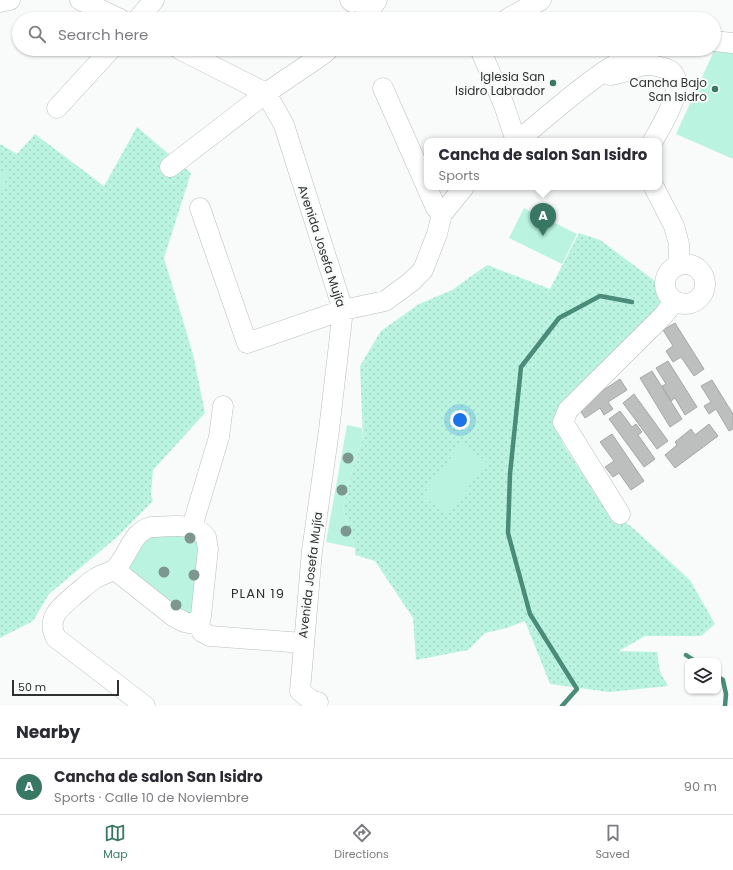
<!DOCTYPE html>
<html lang="en">
<head>
<meta charset="utf-8">
<style>
  :root { --surface:#fff; --page:#f7f7f7; --text:#2b2b33; --muted:#7c7c81; --line:#e1e1e2; --accent:#387764 }
  body { margin:0; font-family:Poppins,sans-serif; background:var(--page); color:var(--text) }
  .controls { position:absolute; right:12px; bottom:12px; display:grid; overflow:hidden; border-radius:8px; box-shadow:0 1px 3px #0004 }
  .controls button { width:36px; height:36px; display:grid; place-items:center; padding:0; border:0; border-bottom:1px solid var(--line); background:var(--surface); color:var(--text); font:20px sans-serif }
  .scale { position:absolute; left:12px; bottom:10px; width:107px; box-sizing:border-box; padding-left:4px; border:2px solid #2f3030; border-top:0; font-size:11px; line-height:14px; white-space:nowrap; color:#2f3030; -webkit-text-stroke:3px #f8fbfa; paint-order:stroke }
  .you { position:absolute; left:460px; top:420px; width:14px; height:14px; margin:-10px; border:3px solid #fff; border-radius:50%; background:#1a73e8; box-shadow:0 0 0 6px #1a73e833 }
  .badge { display:grid; place-items:center; width:26px; height:26px; border-radius:50%; background:var(--accent); color:#fff; font-size:13px; font-weight:700 }
  .pin { position:absolute; translate:-50% -33px; filter:drop-shadow(0 1px 2px #0008) }
  .pin::after { content:''; position:absolute; top:21px; width:14px; height:12px; background:inherit; clip-path:polygon(0 0,100% 0,50% 100%) }
  .popup { position:absolute; left:424px; top:138px; width:238px; height:52px; box-sizing:border-box; display:grid; place-content:center; border-radius:8px; background:var(--surface); filter:drop-shadow(0 1px 3px #0005); font-size:13px; white-space:nowrap; color:var(--muted) }
  .popup b { font-size:15px; color:var(--text) }
  .popup::after { content:''; position:absolute; left:50%; top:100%; margin-left:-8px; border:8px solid transparent; border-top-color:var(--surface) }
  .list { margin:0; padding:0; list-style:none }
  h2 { display:flex; justify-content:space-between; align-items:center; height:52px; margin:0; padding:0 16px; font-size:17px }
  h2 small { font-size:13px; font-weight:400; color:var(--muted) }
  .list li { display:grid; grid-template-columns:26px 1fr auto; gap:12px; align-items:center; box-sizing:border-box; height:56px; padding:0 16px; border-top:1px solid var(--line) }
  .list b { display:block; font-size:15px; white-space:nowrap }
  .list p { margin:0; font-size:13px; white-space:nowrap; color:var(--muted) }
  .list em { font-size:13px; font-style:normal; color:var(--muted) }
  .icon { flex:none; width:22px; height:22px; fill:none; stroke:currentColor; stroke-width:2; stroke-linecap:round; stroke-linejoin:round }
  .map { position:relative; flex:none; width:733px; height:706px; overflow:hidden }
  .search { position:absolute; background:var(--surface); box-shadow:0 1px 3px #0004; left:12px; right:12px; top:12px; height:44px; display:flex; align-items:center; gap:10px; box-sizing:border-box; padding:0 14px; border-radius:22px; color:var(--muted); font-size:15px }
  .sheet { height:108px; background:var(--surface) }
  nav { display:flex; justify-content:space-around; align-items:center; box-sizing:border-box; height:56px; border-top:1px solid var(--line); background:var(--surface); font-size:11px; color:var(--muted) }
  nav a { display:grid; justify-items:center; gap:2px }
  nav .on { color:var(--accent) }
  .map>svg:first-child { display:block }
</style>
</head>
<body>
<div class="map">
<svg width="733" height="706" viewBox="0 0 733 706">
  <defs>
    <pattern id="grass-dots" width="8" height="8" patternUnits="userSpaceOnUse"><rect width="8" height="8" fill="#baf4e0"/><path d="M2 2h.1M6 6h.1" fill="none" stroke="#a0d2c0" stroke-width="1.8" stroke-linecap="round"/></pattern>
  </defs>
  <rect width="100%" height="100%" fill="#f8fbfa"/>
  <path fill="url(#grass-dots)" d="M137,127L191,173L164,258L193,354L205,413L153,470L151,495L153,501L116,538L49,594L33,621L0,638V144L17,154L35,134L104,186Z
    M579,233L600,240L655,281L664,302L556,422L562,442L600,501L634,529L690,580L715,624L701,636H645L619,651L657,652L660,672L668,686L609,692L550,684L525,621L507,628L485,633L468,650L416,660L413,618L375,561L355,555V548L343,508L353,467L363,438L360,366L381,331L419,304L452,290L487,265L550,289Z"/>
  <path fill="#baf4e0" d="M720,38L733,44V159L676,134Z
    M0,173H9L0,197Z
    M524,208L577,234L562,264L509,238Z
    M347,425L362,428L363,438L353,467L343,508L355,548L326,542Z
    M461,444L487,462L448,515L422,496Z
    M186,533L200,541L192,613L184,614L130,571L129,565L143,537Z"/>
  <g fill="none" stroke-linecap="round" stroke-linejoin="round">
    <path stroke="#4a8c79" stroke-width="4.5" d="M686,655L695,661
      M718,677L723,680L726,694L725,706
      M562,706L577,689L530,614L508,533L510,474L521,367L559,318L600,296L632,302"/>
  </g>
  <path fill="#bcbfbe" stroke="#a5a8a7" d="M675,323L704,369L694,376L681,357L673,362L666,351L673,346L663,330Z
    M668,361L697,407L685,415L675,398L671,401L662,386L666,384L656,368Z
    M652,371L682,419L670,427L640,378Z
    M620,379L627,390L608,402L613,409L604,415L600,408L585,418L578,407Z
    M712,380L733,414V429L729,431L716,409L709,414L704,406L711,402L701,386Z
    M634,394L668,441L657,449L623,403Z
    M620,411L632,427L636,424L642,432L638,435L655,459L644,467L609,419Z
    M709,424L718,436L675,468L665,455L677,445L675,442L691,429L695,435Z
    M612,434L644,481L631,490L619,473L613,477L605,467L614,461L600,442Z"/>
  <g fill="none" stroke-linecap="round" stroke-linejoin="round">
    <g stroke="#babebc" stroke-width="21">
      <path id="minor" d="M80,0L120,19
        M350,0L352,2L356,0
        M0,2L10,0
        M138,19L154,0
        M363,19L377,0
        M507,19L541,0
        M714,41L733,43
        M179,49L266,93L284,125L343,310L329,430L312,551L300,691L313,702H318
        M480,49L504,105L516,141
        M610,75C622,74 634,67 646,65C652,65 658,66 664,68C694,76 661,126 653,141
        M383,88L436,208L442,214
        M57,108L111,49
        M517,141C557,109 596,71 643,49
        M170,167L266,93L322,55L329,49
        M654,187L674,226L679,244V265
        M200,208L247,343L343,310L385,301L411,282L423,270L437,234L442,214L464,187
        M665 284a20 20 0 1 1 40 0a20 20 0 1 1-40 0Z
        M620,514L563,422L568,410L662,317L675,301
        M192,527L219,437L223,406
        M115,570L173,616L184,622L199,625
        M145,706L56,638C45,617 62,606 77,593C83,588 89,582 96,578C102,574 111,573 116,568C129,555 131,532 151,527C168,527 194,521 206,537L208,549L201,616L199,625L202,632L210,636L303,643"/>
    </g>
    <use href="#minor" stroke="#fff" stroke-width="20"/>
  </g>
  <g fill="#7d968f">
    <circle cx="348" cy="458" r="5.5"/>
    <circle cx="342" cy="490" r="5.5"/>
    <circle cx="346" cy="531" r="5.5"/>
    <circle cx="190" cy="538" r="5.5"/>
    <circle cx="164" cy="572" r="5.5"/>
    <circle cx="194" cy="575" r="5.5"/>
    <circle cx="176" cy="605" r="5.5"/>
  </g>
  <g fill="#387764" stroke="#f8fbfa" stroke-width="1.5">
    <circle cx="553" cy="83" r="4"/>
    <circle cx="715" cy="89" r="4"/>
  </g>
  <g text-anchor="middle" dominant-baseline="central" stroke-width="4" stroke-linejoin="round" paint-order="stroke">
    <g font-size="12" fill="#2f3030" stroke="#f8fbfa" text-anchor="end">
      <text x="545" y="76">Iglesia San<tspan x="545" dy="14">Isidro Labrador</tspan></text>
      <text x="707" y="82">Cancha Bajo<tspan x="707" dy="14">San Isidro</tspan></text>
    </g>
    <g font-size="12" fill="#2f3030" stroke="#f8fbfa">
      <text transform="translate(322 246) rotate(72)">Avenida Josefa Mujía</text>
      <text transform="translate(310 575) rotate(-83)">Avenida Josefa Mujía</text>
    </g>
    <g font-size="13" letter-spacing="1" fill="#2f3030" stroke="#f8fbfa">
      <text x="258" y="593">PLAN 19</text>
    </g>
  </g>
</svg>
<div class="controls">
<button><svg class="icon" aria-label="layers" viewBox="0 0 24 24"><path d="M12 4l9 5-9 5-9-5zM3 14l9 5 9-5"/></svg></button>
</div>
<div class="scale">50 m</div>
<div class="you"></div>
<div class="pin badge" style="left:543px;top:236px">A</div>
<div class="popup"><b>Cancha de salon San Isidro</b>Sports</div>
<div class="search"><svg class="icon" aria-label="search" viewBox="0 0 24 24"><circle cx="10" cy="10" r="6"/><path d="M15 15l6 6"/></svg>Search here</div>
</div>
<section class="sheet">
<h2>Nearby<small></small></h2>
<ul class="list">
<li><span class="badge">A</span><div><b>Cancha de salon San Isidro</b><p>Sports · Calle 10 de Noviembre</p></div><em>90 m</em></li>
</ul>
</section>
<nav>
<a class="on"><svg class="icon" aria-label="map" viewBox="0 0 24 24"><path d="M3 6l6-2 6 2 6-2v14l-6 2-6-2-6 2zM9 4v14M15 6v14"/></svg>Map</a>
<a><svg class="icon" aria-label="directions" viewBox="0 0 24 24"><path d="M12 3l9 9-9 9-9-9zM9 14v-3h6M13 9l2 2-2 2"/></svg>Directions</a>
<a><svg class="icon" aria-label="saved" viewBox="0 0 24 24"><path d="M7 4h10v16l-5-4-5 4z"/></svg>Saved</a>
</nav>
</body>
</html>
